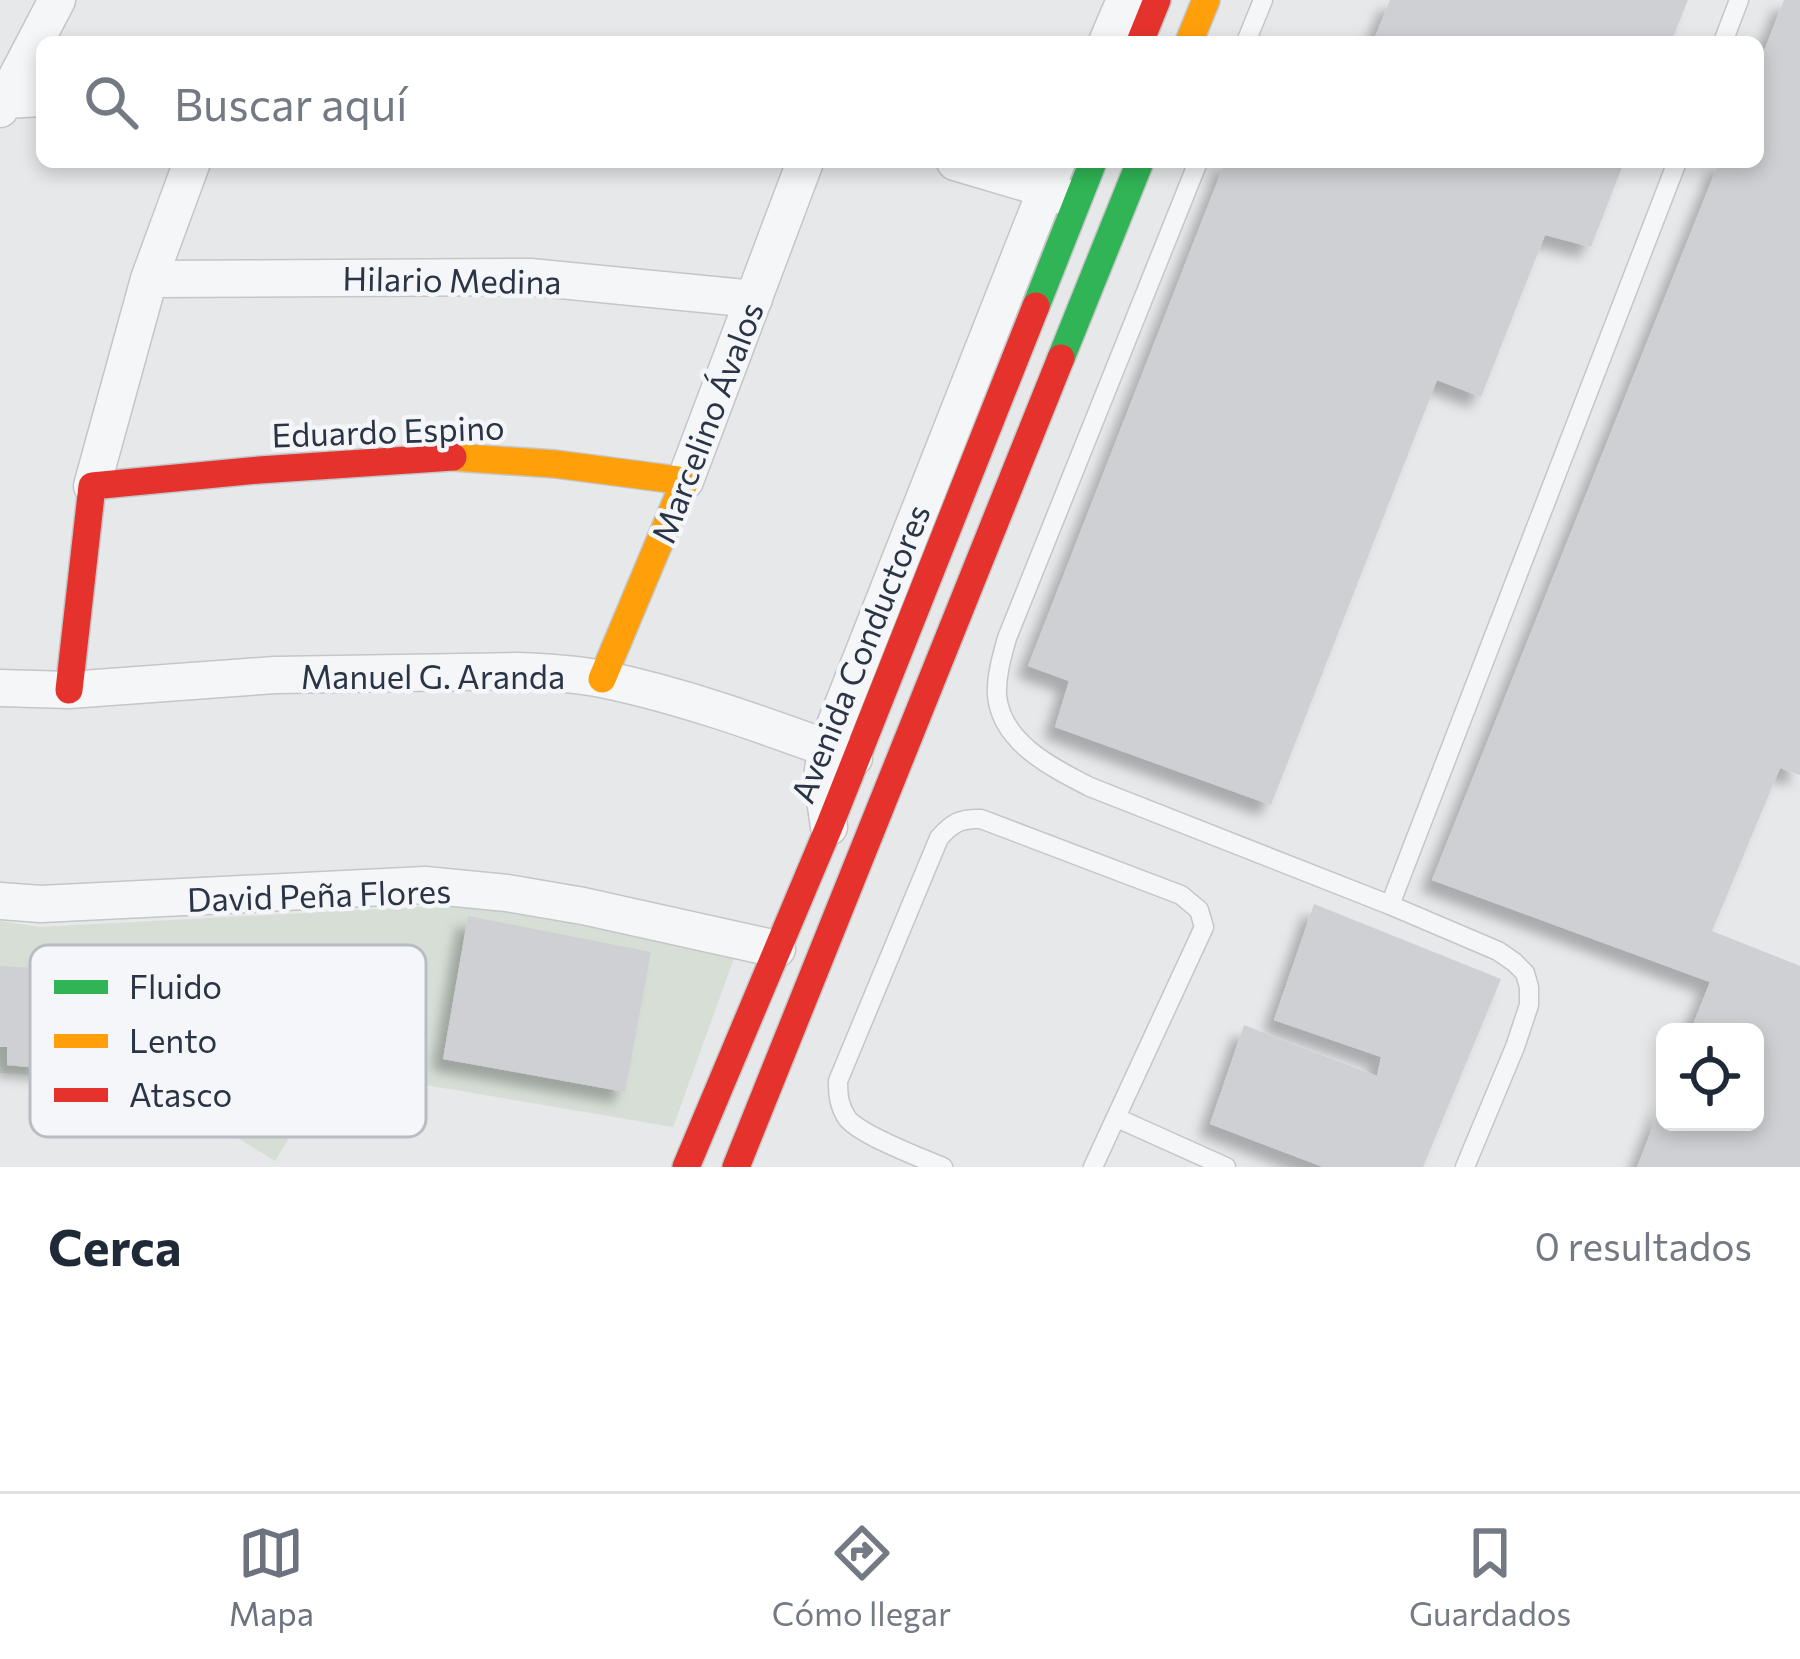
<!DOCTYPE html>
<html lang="es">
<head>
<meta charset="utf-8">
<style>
  :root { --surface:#fff; --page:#f6f6f7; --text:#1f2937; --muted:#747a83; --line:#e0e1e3; --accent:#6c737f }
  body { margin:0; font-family:Commissioner,sans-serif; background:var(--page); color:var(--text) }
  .controls { position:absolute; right:36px; bottom:36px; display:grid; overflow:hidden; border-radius:18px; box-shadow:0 6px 18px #0003 }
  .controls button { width:108px; height:108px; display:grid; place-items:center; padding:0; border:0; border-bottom:3px solid var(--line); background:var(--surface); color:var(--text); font:60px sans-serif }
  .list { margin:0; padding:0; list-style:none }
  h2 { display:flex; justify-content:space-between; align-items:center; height:156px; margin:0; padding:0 48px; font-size:51px }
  h2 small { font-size:39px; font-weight:400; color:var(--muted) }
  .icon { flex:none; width:66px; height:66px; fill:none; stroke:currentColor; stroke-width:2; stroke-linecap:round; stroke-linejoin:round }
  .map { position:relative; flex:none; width:1800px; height:1167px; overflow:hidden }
  .search { position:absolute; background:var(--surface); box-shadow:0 6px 18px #0003; left:36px; right:36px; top:36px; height:132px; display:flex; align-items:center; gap:30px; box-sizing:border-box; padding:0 42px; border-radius:18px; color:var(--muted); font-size:45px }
  .sheet { height:324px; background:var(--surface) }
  nav { display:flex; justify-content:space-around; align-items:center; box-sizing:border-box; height:168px; border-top:3px solid var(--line); background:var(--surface); font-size:33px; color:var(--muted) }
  nav a { display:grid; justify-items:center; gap:6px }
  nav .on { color:var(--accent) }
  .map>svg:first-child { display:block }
</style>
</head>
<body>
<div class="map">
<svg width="1800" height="1167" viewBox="0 0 1800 1167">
  <defs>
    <filter id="shadow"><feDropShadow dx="-11" dy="11" stdDeviation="6" flood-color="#0004"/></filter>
  </defs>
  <rect width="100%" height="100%" fill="#e6e8ea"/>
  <path fill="#d6ded6" d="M511,902L736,953L673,1127L331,1069L275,1161L148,1082L0,1073V921L40,927Z"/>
  <path fill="#ced0d3" filter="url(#shadow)" d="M1390,0H1688L1671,42H1373Z
    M1784,0H1800V775L1780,768L1712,931L1800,966V1167H1637L1665,1096V1122H1755V1032H1690L1710,982L1432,880L1719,162H1758V66Z
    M1225,162H1624L1591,247L1545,235L1481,397L1437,380L1271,805L1055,727L1069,681L1028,666Z
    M1314,904L1501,979L1423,1167H1323L1210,1124L1244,1025L1377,1076L1381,1057L1274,1020Z
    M468,916L651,952L625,1092L443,1059Z
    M0,966L52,969L71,989L85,978L102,995L103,1013L83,1026L62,1012L46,1026L49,1069L7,1065V1047H0Z"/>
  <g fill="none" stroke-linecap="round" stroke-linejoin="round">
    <g stroke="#c4c6c8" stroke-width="21">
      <path id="lane" d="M1246,42L1263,0
        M1723,42L1739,0
        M1198,162L1007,638C1002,656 996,676 997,695C1001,743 1053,768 1090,787L1390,905
        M1117,1118L1226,1167
        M943,1167C921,1158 860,1135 847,1118C839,1106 838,1095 838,1081L939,838C952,823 961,818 981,819L1181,895L1199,910L1204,927L1093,1167
        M1465,1167L1515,1047L1529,1005V987L1525,973L1514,962L1498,951L1390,905L1677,162"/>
    </g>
    <g stroke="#c4c6c8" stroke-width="39">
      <path id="street" d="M1107,42L1125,0
        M4,100L42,98
        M0,109L57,0
        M955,162L1046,189L1065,197
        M149,279L530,277L754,299
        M685,481L805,162
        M92,486L149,279L192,162
        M0,688L69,690L275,675L518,671C546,672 575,674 602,679C689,697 771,728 854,758
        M829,827L822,778L826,748L1057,162
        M0,901L41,904L425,885L507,893L583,906L777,949"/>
    </g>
    <g stroke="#c4c6c8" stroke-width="30">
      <path id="fast" d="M1036,306L1093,162
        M1061,358L1140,162"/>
    </g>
    <g stroke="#c4c6c8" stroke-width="30">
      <path id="slow" d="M1189,42L1206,0
        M453,457L555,464L685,481L602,679"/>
    </g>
    <g stroke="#c4c6c8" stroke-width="30">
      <path id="jam" d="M1140,42L1157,0
        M69,690L92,486L259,470L453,457
        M686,1167L829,827L1036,306
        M736,1167L1061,358"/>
    </g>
    <use href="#lane" stroke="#f5f6f7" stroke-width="18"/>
    <use href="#street" stroke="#f5f6f7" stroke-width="36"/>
    <use href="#fast" stroke="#30b455" stroke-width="27"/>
    <use href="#slow" stroke="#ff9f0a" stroke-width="27"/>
    <use href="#jam" stroke="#e5322d" stroke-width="27"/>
  </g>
  <g text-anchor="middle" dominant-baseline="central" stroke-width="9" stroke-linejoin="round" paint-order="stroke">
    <g font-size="33" fill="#2b3445" stroke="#f4f6f9">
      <text transform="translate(452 279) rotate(1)">Hilario Medina</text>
      <text transform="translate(706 422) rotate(-69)">Marcelino Ávalos</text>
      <text transform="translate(388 430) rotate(-2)">Eduardo Espino</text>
      <text transform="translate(859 653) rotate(-68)">Avenida Conductores</text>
      <text x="433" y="675">Manuel G. Aranda</text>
      <text transform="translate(319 894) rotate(-2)">David Peña Flores</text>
    </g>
  </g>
  <rect x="30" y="945" width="396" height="192" rx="18" fill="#f4f6f9" stroke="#b8bcc3" stroke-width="3"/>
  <rect x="54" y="980" width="54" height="14" fill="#30b455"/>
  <rect x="54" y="1034" width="54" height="14" fill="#ff9f0a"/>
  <rect x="54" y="1088" width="54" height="14" fill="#e5322d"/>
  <g font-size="33" fill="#2b3445">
    <text x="129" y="999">Fluido</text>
    <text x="129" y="1053">Lento</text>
    <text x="129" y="1107">Atasco</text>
  </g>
</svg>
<div class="controls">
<button><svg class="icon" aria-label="locate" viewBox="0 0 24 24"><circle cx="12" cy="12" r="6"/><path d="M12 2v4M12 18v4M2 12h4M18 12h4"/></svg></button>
</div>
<div class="search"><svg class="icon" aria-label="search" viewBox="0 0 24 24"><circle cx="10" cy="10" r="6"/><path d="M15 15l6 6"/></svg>Buscar aquí</div>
</div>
<section class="sheet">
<h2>Cerca<small>0 resultados</small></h2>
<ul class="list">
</ul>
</section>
<nav>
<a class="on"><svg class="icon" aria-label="map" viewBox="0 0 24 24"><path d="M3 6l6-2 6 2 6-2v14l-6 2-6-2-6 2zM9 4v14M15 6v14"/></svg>Mapa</a>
<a><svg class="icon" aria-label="directions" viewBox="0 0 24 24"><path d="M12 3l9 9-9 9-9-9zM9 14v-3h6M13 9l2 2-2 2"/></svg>Cómo llegar</a>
<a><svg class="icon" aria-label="saved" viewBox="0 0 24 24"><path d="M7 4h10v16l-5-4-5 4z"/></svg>Guardados</a>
</nav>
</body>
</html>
